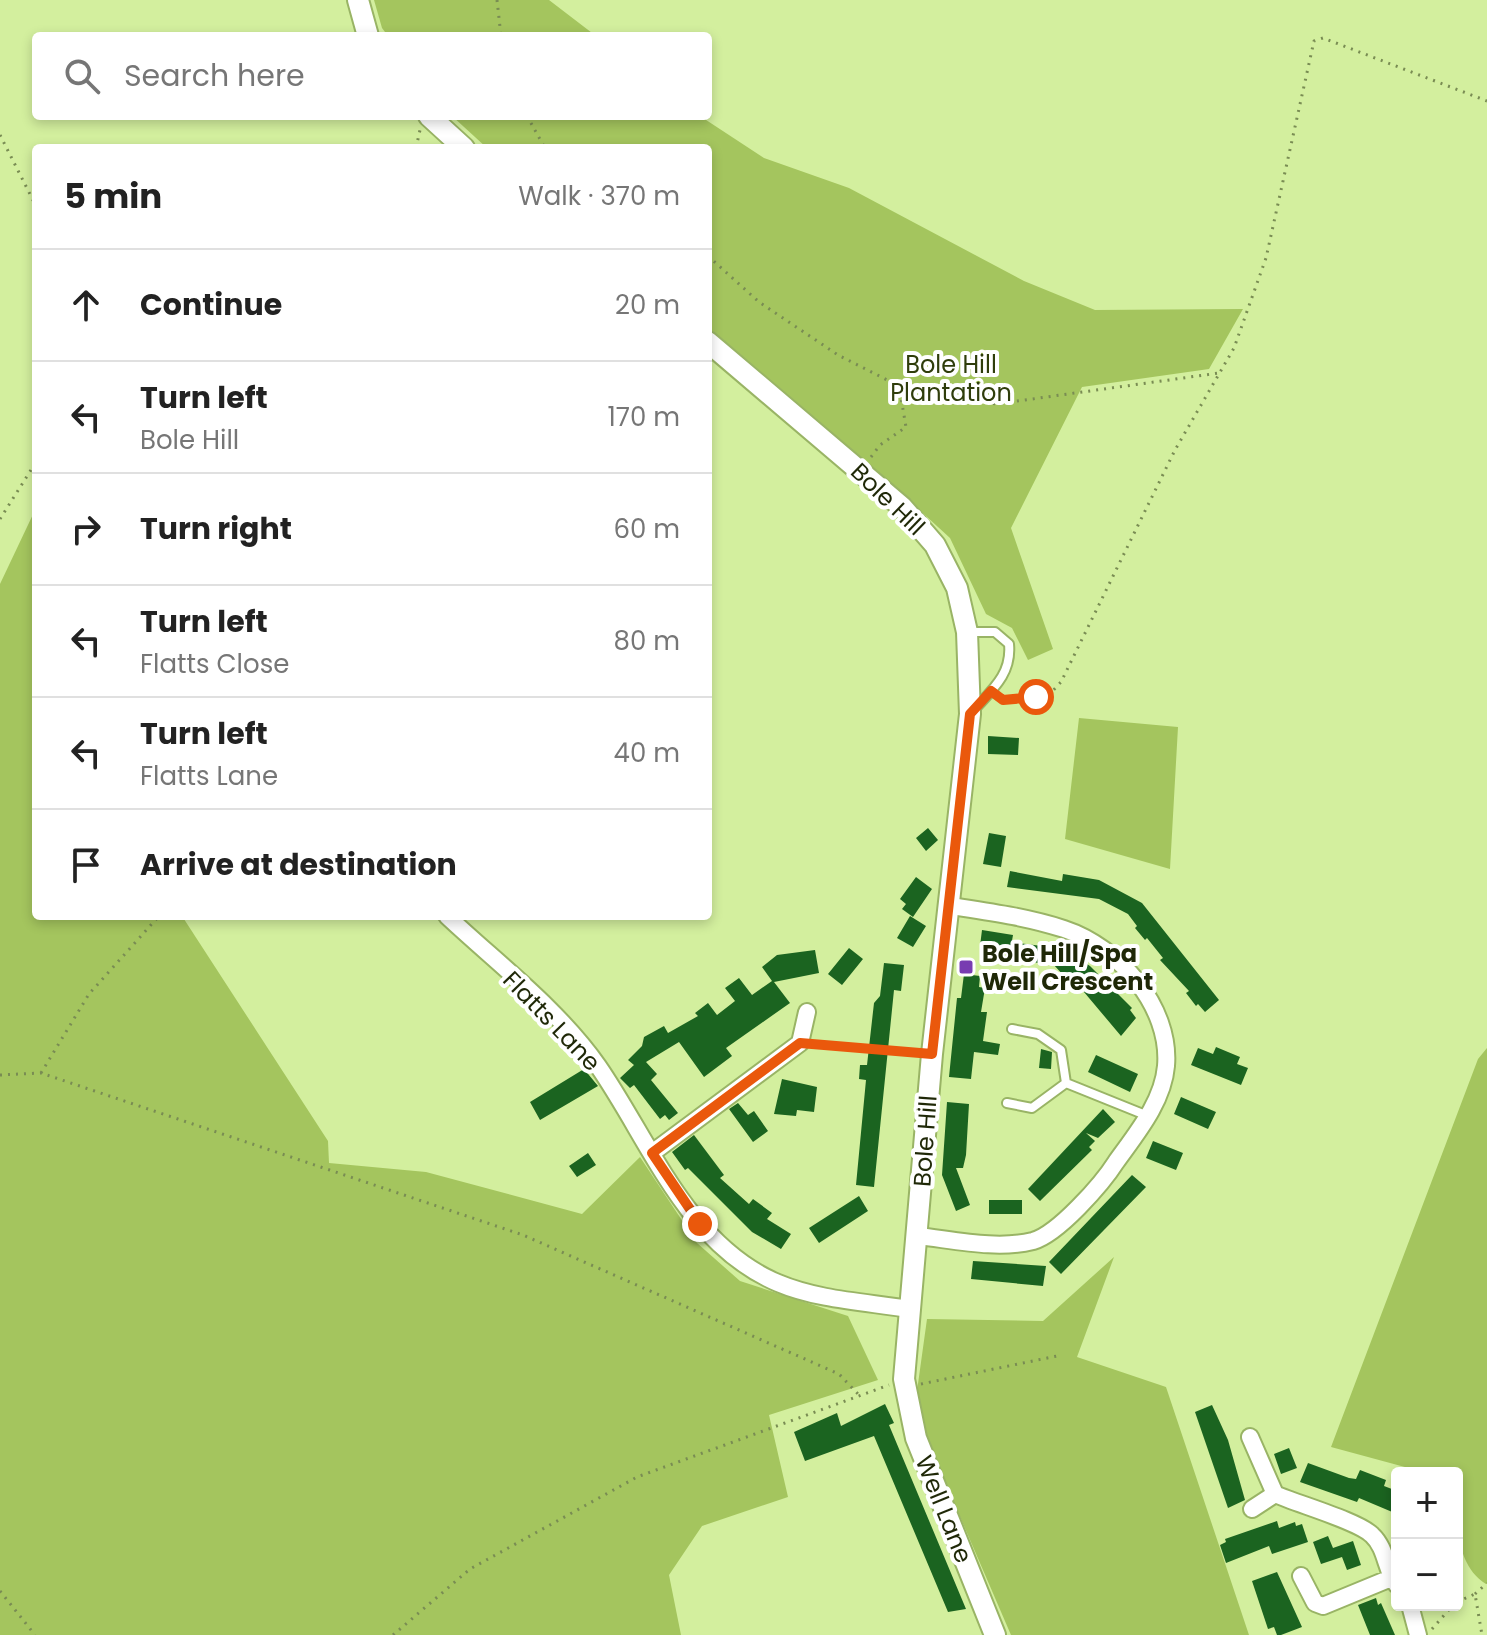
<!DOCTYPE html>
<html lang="en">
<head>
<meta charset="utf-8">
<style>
  :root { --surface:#fff; --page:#f2f2f2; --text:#222; --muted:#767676; --line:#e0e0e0 }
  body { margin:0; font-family:Poppins,sans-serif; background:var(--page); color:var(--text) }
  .controls { position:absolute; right:24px; bottom:24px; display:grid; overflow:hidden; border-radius:8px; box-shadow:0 4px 12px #0003 }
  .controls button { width:72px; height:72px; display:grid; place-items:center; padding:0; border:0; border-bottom:2px solid var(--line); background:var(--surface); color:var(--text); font:40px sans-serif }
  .stop { position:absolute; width:24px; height:24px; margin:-18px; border:6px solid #ea580c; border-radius:50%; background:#fff }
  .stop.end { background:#ea580c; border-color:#fff; box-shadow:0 2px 8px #0008 }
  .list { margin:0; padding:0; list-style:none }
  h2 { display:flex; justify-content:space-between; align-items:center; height:104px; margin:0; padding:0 32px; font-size:34px }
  h2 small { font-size:26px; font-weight:400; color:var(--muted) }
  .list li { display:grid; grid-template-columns:52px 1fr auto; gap:24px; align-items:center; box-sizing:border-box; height:112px; padding:0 32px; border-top:2px solid var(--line) }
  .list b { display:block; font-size:30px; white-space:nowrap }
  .list p { margin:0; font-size:26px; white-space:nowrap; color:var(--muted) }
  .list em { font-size:26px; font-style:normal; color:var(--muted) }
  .icon { flex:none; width:44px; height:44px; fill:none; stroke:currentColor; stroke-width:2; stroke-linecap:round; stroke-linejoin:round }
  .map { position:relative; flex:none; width:1487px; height:1635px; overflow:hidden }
  .search { position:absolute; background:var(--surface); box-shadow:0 4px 12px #0003; left:32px; top:32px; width:680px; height:88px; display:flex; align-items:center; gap:20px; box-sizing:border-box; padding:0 28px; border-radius:8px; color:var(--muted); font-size:30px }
  .panel { position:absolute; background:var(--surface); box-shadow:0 4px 12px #0003; left:32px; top:144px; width:680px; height:776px; border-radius:8px }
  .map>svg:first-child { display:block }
</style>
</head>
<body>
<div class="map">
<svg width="1487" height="1635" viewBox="0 0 1487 1635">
  <rect width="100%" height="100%" fill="#d3ef9e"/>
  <path fill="#a4c55e" d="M374,0H549L596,36H388L382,28Z
    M452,116H700L764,158L849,188L1024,281L1095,310L1243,309L1209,369L1082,387L1011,528L1053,649L1028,660L1012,628L986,614L950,538L879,473L708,331V148H487Z
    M36,508V916H182L328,1141L329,1163L426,1172L582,1214L640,1157L697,1243L740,1281L848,1316L878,1380L769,1415L788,1497L702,1526L669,1575L681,1635H0V584Z
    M1079,718L1178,727L1170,869L1065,839Z
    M1487,1048V1584H1486C1451,1562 1457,1509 1457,1473H1427L1331,1447L1478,1059Z
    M1114,1257L1077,1357L1166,1387L1249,1635H1011L924,1433L917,1391L927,1319L1043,1321Z"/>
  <path fill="#1b6420" d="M988,736L1019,738L1018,755L988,754Z
    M928,828L938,840L926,851L916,838Z
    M989,833L1006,836L1001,867L983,864Z
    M1010,871L1062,881L1063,874L1099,880L1142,903L1219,1000L1205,1012L1198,1004L1196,1006L1186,993L1189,991L1160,960L1163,958L1147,938L1145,940L1135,928L1137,926L1128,914L1099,899L1007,887Z
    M916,877L932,889L913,917L902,909L906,904L900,899Z
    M910,916L926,926L913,947L897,938Z
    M982,930L1013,935L1010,952L980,946Z
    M1018,943L1050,947L1047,964L1016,960Z
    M849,948L863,959L842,985L828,974Z
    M815,950L819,973L774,982L790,1003L726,1048L732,1056L704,1077L679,1042L646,1062L657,1074L651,1080L678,1113L669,1120L665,1115L660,1119L634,1085L630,1088L620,1078L634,1065L628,1060L642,1046L644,1037L664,1026L668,1033L698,1016L695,1013L708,1003L717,1015L735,1001L725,988L739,978L752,995L772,981L762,967L777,955Z
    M1066,952L1077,964L1081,960L1090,966L1132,1008L1130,1010L1136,1018L1121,1036L1068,973L1064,976L1053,964Z
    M884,963L904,965L901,991L894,990L874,1187L856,1185L866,1080L859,1079L860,1065H867L874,1003L880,996Z
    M964,974L980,976L979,987L985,988L981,1012H987L983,1041L1000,1044L998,1055L974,1052L971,1079L949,1077L957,998H961Z
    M1216,1047L1240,1057L1237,1064L1248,1068L1241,1085L1191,1065L1198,1048L1213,1054Z
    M1041,1049L1052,1052L1051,1069L1039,1068Z
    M1096,1055L1138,1074L1130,1092L1088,1072Z
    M584,1069L598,1086L540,1120L530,1102Z
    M782,1079L817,1087L814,1112L797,1110L796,1116L774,1114Z
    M1181,1097L1216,1112L1208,1129L1174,1114Z
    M947,1102L969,1104L966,1155L963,1168H956L970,1205L956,1211L942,1175Z
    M738,1103L748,1115L754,1111L768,1131L753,1142L729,1109Z
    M1103,1109L1115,1122L1098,1138L1086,1133L1095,1141L1089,1147L1092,1150L1040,1201L1028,1189Z
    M694,1135L724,1175L720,1178L749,1204L753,1199L772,1213L767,1219L791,1234L781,1249L752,1232L688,1168L685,1170L672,1152Z
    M1153,1141L1183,1153L1176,1170L1146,1158Z
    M588,1153L596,1165L577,1177L569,1166Z
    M1132,1175L1146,1187L1061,1274L1049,1262Z
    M859,1196L868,1211L819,1243L809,1228Z
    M989,1200H1022V1214H989Z
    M973,1261L1046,1266L1043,1286L971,1279Z
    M885,1404L894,1423L889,1425L966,1609L948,1612L874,1436L805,1461L794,1432L837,1413L841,1426Z
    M1212,1405L1228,1440L1245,1500L1228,1508L1195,1412Z
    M1289,1448L1297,1468L1281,1474L1274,1454Z
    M1308,1463L1349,1478L1356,1479L1360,1470L1386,1480L1384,1486L1397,1491V1514L1359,1498L1357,1502L1300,1482Z
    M1277,1521L1279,1528L1295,1522L1296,1526L1302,1524L1308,1542L1272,1554L1269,1546L1226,1563L1220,1545L1226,1542L1225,1539Z
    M1328,1536L1333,1548L1353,1541L1361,1565L1347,1570L1342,1557L1321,1564L1313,1542Z
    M1277,1572L1302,1627L1281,1635H1277L1274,1627L1268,1629L1252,1581Z
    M1376,1598L1378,1605L1381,1603L1395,1635H1370L1358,1605Z"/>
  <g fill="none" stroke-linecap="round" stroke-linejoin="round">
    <g stroke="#99b465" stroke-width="12">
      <path id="service" d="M967,632H995L1009,644C1012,674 992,690 973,711
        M1012,1029L1038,1034L1061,1050L1066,1083L1148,1116
        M1007,1103L1032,1108L1066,1083"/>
    </g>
    <g stroke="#99b465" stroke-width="20">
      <path id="minor" d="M447,916C497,963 558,1009 598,1066C650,1141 687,1245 778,1283C818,1300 866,1302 909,1309
        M652,1153L800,1043L807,1012
        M918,1236C954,1240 997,1250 1033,1241C1058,1234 1102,1184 1116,1162C1136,1134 1163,1102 1166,1066C1171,1007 1119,947 1064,929C1027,917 990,912 951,906
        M1250,1437L1275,1494C1297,1504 1358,1521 1372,1535C1387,1549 1385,1570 1397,1585
        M1252,1509L1275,1494
        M1301,1576L1315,1603L1323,1606L1391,1578
        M1410,1605L1418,1635"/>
    </g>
    <g stroke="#99b465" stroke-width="24">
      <path id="tertiary" d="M358,0L368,36
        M429,116L464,148
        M708,342L902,507L935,545L957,588L967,632L970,714L932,1054L904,1379L916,1438L995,1635"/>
    </g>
    <path stroke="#798c53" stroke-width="3" stroke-dasharray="2 6" stroke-linecap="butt" d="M497,0L501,36
      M527,116L545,148
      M0,135L36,206
      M416,148L420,130
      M708,256L759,302L838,355L899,386L996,404L1219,373
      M871,457L880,445L906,427L899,386
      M0,519L36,462
      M1036,697L1042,690L1052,691
      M1001,698L1047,697L1061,682L1175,450L1234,348L1266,258L1314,41L1323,38L1487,101
      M816,1044L916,1053
      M41,1073L89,994L159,916
      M0,1075L41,1073L523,1235L839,1374L859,1395
      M921,1384L1057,1356
      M0,1591L35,1635
      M1475,1594L1487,1583
      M1457,1602L1475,1594L1482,1635
      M1432,1629L1453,1605
      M393,1635L470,1569L637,1477L889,1385"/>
    <use href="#service" stroke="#fff" stroke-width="8"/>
    <use href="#minor" stroke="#fff" stroke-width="16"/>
    <use href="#tertiary" stroke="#fff" stroke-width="20"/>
  </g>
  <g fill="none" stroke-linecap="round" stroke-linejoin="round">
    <path stroke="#ea580c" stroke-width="10" d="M700,1224L652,1153L800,1043L932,1054L970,714L991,691L1003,700L1036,697"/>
  </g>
  <rect fill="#783cb1" stroke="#fff" stroke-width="3" x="958" y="959" width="16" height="16" rx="4"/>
  <g text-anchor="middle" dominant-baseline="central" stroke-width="8" stroke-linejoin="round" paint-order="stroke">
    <g font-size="24" fill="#2f3d0b" stroke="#fff">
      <text x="951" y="364">Bole Hill<tspan x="951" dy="28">Plantation</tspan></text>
    </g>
    <g font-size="24" fill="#1f2807" stroke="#fff">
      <text transform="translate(888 499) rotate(44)">Bole Hill</text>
      <text transform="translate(552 1021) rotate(46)">Flatts Lane</text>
      <text transform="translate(925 1141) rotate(-86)">Bole Hill</text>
      <text transform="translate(944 1509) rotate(68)">Well Lane</text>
    </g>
    <g font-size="24" font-weight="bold" fill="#1f2807" stroke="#fff" text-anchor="start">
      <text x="982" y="953">Bole Hill/Spa<tspan x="982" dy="28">Well Crescent</tspan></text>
    </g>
  </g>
</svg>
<div class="controls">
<button>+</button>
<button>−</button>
</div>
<div class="stop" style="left:1036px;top:697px"></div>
<div class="stop end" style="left:700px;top:1224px"></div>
<div class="search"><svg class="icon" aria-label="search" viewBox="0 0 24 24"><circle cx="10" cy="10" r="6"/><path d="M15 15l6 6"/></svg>Search here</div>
<section class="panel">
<h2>5 min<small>Walk · 370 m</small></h2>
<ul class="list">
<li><svg class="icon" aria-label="ahead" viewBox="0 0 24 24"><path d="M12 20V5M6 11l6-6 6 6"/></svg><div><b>Continue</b></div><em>20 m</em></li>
<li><svg class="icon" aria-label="left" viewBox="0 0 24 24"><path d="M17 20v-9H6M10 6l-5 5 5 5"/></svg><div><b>Turn left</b><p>Bole Hill</p></div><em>170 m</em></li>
<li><svg class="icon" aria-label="right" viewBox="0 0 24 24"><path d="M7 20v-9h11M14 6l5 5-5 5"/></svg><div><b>Turn right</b></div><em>60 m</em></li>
<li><svg class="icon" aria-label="left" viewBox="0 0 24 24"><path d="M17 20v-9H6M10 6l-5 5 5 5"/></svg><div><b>Turn left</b><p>Flatts Close</p></div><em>80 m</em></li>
<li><svg class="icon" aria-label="left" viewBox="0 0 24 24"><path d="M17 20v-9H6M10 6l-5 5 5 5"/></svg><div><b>Turn left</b><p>Flatts Lane</p></div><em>40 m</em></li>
<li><svg class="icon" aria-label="arrive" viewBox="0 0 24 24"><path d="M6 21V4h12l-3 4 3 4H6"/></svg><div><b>Arrive at destination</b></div></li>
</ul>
</section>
</div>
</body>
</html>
